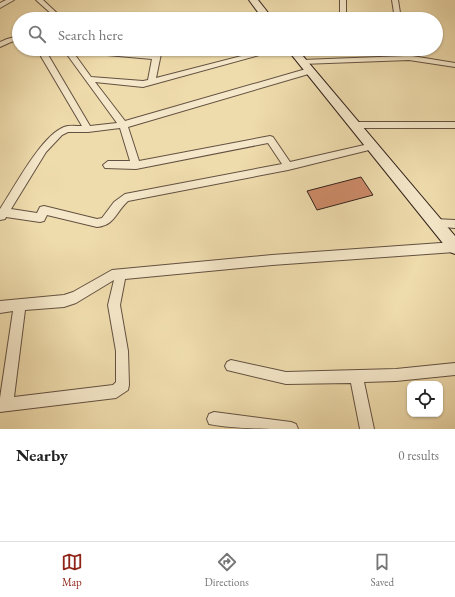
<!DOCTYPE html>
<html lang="en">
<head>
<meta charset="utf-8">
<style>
  :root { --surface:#fff; --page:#f6f6f6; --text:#222; --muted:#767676; --line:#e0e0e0; --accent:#8f2418 }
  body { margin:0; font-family:"EB Garamond",serif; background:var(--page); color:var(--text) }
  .controls { position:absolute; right:12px; bottom:12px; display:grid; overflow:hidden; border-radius:8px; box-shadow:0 1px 3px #0004 }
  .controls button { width:36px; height:36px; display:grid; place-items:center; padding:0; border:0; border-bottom:1px solid var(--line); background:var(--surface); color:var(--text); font:20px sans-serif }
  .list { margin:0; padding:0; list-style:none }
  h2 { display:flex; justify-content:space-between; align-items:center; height:52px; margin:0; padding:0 16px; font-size:17px }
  h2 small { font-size:13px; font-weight:400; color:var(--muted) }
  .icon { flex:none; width:22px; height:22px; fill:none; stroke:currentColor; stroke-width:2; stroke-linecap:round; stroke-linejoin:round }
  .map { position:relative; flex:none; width:455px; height:429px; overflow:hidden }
  .search { position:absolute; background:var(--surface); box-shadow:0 1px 3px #0004; left:12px; right:12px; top:12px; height:44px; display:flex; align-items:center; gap:10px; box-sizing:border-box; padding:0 14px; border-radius:22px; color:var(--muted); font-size:15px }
  .sheet { height:112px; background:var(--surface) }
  nav { display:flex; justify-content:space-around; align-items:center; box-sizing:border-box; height:56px; border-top:1px solid var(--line); background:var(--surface); font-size:11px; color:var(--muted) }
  nav a { display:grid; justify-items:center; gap:2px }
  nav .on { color:var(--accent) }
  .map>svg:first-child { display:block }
</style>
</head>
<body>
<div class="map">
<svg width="455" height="429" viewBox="0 0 455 429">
  <rect width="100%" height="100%" fill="#efdcad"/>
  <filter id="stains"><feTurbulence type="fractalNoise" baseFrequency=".005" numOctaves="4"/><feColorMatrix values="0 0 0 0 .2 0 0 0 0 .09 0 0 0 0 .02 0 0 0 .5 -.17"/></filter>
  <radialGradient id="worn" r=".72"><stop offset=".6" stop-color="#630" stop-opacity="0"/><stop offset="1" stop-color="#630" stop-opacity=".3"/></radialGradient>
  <path fill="#cd8b69" stroke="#34231d" d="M361,177L373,195L317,210L307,191Z"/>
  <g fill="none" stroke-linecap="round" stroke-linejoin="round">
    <g stroke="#635141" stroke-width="2">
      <path id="minor" d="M6,0H14L0,8V3Z
        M36,0H43L59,15L67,19L55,17Z
        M340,0H346V16L339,19H329L340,15Z
        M392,0H398L401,19H395Z
        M19,36V40L11,42L0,47V42L7,39Z
        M63,49H91L153,54L154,49H162L156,78L269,49H281L143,87L95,82L125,121L306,69H312L313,71L312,73L128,127L139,161L270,136L273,137L290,162L373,143L377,146L373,149L288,170L128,201C115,213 115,225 97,227L47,215L44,221L40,222L6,217L5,219L0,220V209C14,188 41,136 64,127C69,125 76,126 82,126L39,53L40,51H43L47,53L90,126L117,123ZM73,52L152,59L148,80L143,81L91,77ZM120,128L130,161H108L103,165L105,168L136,169L268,143L282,164L125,194L114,202L102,218L97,219L44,206L40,207L37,213L11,209L46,152L62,135L68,132H88Z
        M403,49H411L412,56L455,63V67L409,60L302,64L298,62L302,60L405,56Z
        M355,122H455V128H355L351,125Z
        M435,219L455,220V228L431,226L430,223L431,220Z
        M455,242V252L272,265L125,279L120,305L128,351L129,385L128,390L116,398L0,412V398L13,311L0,313V301L64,295L73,292L112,270L272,255ZM114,280L108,305L116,351V382L113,385L14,397L25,310L64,307L76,303Z
        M231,360L286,372L396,369L455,363V375L396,381L364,382L374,429H360L351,383L286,384L227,370L225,366L227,362Z
        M214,412L291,422L296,424L298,429C272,429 233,429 209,424L207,419L209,414Z"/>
    </g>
    <g stroke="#34231d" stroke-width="2">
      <path id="secondary" d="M249,0H258L273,19H263Z
        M287,49H297L455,236V254L450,252Z"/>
    </g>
    <use href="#minor" fill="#f5e8ca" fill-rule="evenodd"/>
    <use href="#secondary" fill="#f5e8ca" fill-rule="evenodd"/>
  </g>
  <rect width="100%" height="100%" filter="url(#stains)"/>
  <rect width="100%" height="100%" fill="url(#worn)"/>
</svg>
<div class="controls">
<button><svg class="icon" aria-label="locate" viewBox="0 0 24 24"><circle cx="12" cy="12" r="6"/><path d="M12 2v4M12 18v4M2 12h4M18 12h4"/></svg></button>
</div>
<div class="search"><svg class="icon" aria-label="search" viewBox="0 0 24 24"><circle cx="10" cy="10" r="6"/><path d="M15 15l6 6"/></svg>Search here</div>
</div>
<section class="sheet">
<h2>Nearby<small>0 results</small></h2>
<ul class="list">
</ul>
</section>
<nav>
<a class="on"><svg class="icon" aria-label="map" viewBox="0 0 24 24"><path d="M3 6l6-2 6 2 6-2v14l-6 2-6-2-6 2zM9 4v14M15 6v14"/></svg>Map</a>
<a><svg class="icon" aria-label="directions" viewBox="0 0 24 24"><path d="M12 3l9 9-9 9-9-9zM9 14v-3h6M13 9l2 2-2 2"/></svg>Directions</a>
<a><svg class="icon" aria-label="saved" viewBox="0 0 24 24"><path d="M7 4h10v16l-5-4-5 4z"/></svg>Saved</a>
</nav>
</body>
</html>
